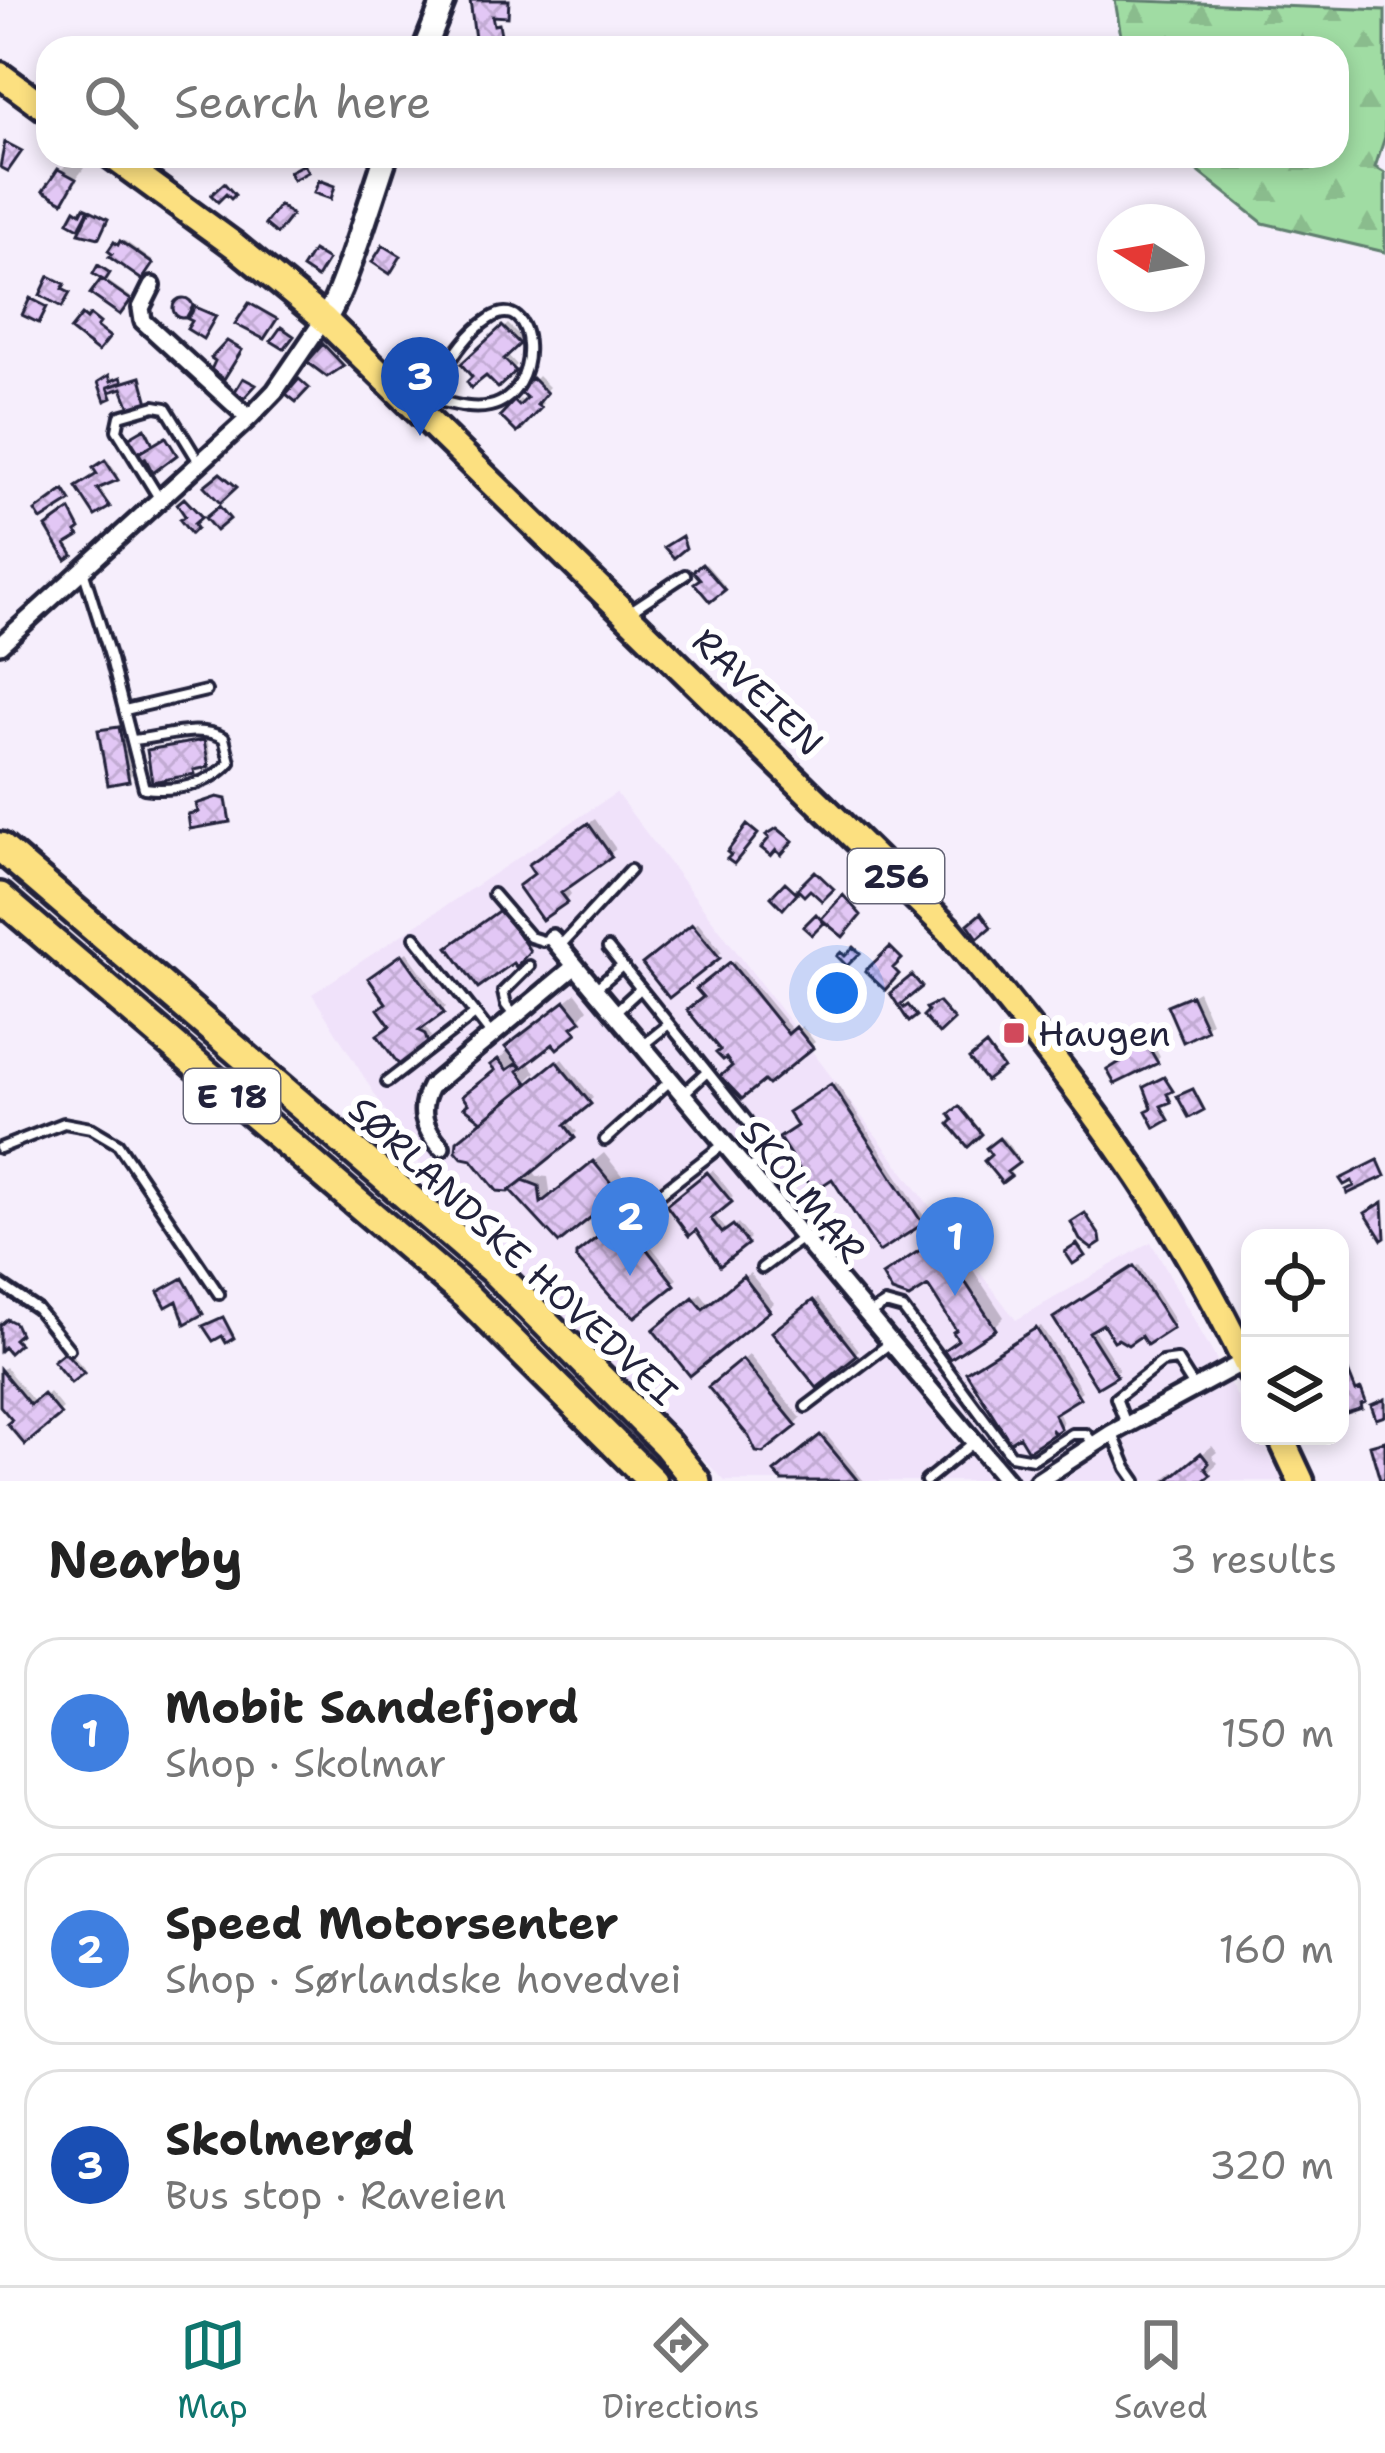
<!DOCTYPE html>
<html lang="en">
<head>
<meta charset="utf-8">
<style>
  :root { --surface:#fff; --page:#f2f2f2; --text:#222; --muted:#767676; --line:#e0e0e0; --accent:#0f766e }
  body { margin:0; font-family:"Shantell Sans",sans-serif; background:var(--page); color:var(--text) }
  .controls { position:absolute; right:36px; bottom:36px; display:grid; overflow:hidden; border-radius:24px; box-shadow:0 6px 18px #0003 }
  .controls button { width:108px; height:108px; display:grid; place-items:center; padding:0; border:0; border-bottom:3px solid var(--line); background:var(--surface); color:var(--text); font:60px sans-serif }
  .compass { position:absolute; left:1097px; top:204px; width:108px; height:108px; border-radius:50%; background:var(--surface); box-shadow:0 6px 18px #0003; rotate:281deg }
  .you { position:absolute; left:837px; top:993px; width:42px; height:42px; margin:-30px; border:9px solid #fff; border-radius:50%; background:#1a73e8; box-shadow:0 0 0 18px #1a73e833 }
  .badge { display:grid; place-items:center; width:78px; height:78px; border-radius:50%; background:var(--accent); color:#fff; font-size:39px; font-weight:700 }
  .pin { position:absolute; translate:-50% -99px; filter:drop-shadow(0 3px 6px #0008) }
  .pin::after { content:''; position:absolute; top:63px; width:42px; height:36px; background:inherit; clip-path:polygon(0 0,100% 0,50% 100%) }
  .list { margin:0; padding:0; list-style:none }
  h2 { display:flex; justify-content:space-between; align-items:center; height:156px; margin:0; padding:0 48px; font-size:51px }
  h2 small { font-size:39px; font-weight:400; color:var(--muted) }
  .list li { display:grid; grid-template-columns:78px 1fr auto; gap:36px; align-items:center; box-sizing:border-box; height:192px; margin:0 24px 24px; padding:0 24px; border:3px solid var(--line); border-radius:36px }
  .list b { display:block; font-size:45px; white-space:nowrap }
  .list p { margin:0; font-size:39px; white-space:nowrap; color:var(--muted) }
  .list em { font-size:39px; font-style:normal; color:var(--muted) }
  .icon { flex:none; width:66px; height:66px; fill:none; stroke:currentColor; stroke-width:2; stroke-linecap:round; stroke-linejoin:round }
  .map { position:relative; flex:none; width:1385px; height:1481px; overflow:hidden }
  .search { position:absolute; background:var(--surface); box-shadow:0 6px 18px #0003; left:36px; right:36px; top:36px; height:132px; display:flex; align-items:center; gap:30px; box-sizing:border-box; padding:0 42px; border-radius:36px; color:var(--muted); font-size:45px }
  .sheet { height:804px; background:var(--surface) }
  nav { display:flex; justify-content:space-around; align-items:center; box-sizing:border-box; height:168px; border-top:3px solid var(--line); background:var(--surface); font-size:33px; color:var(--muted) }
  nav a { display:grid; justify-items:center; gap:6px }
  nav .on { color:var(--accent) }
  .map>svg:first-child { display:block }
</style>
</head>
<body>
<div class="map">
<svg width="1385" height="1481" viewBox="0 0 1385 1481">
  <defs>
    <pattern id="forest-firs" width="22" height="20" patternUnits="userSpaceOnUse" patternTransform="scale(3)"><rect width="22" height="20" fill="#a0dca3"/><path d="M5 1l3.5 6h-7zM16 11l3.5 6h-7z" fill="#8abc8d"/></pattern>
    <pattern id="building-cross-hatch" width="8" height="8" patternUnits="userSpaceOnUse" patternTransform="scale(3)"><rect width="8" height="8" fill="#e2c7f5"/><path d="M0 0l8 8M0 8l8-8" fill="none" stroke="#c2abd3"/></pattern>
  </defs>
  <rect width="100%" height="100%" fill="#f6eefc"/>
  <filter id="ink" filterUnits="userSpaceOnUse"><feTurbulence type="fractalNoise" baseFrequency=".00833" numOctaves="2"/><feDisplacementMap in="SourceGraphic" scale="24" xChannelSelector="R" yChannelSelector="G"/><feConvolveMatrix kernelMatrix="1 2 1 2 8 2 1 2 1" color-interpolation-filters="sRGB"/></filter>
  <g filter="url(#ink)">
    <path fill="#f0e2fa" d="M616,793L1016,1320L1151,1242L1250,1420V1436H1259L1284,1481H725L436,1192L312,994Z"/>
    <path fill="url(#forest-firs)" stroke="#617f6f" stroke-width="3" d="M1115,0L1385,10V137L1375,167L1385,173V252L1263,223L1179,156H1337V48H1123Z"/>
    <path fill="#0003" d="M70,161L84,168L62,198L60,171Z
      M125,241L153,261L142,276L112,251L118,242Z
      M105,279L131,297L120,312L94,294Z
      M175 306a8 8 0 1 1 16 0a8 8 0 1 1-16 0Z
      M508,324L522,338L506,353L517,365L498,384L486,371L476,377L465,364Z
      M538,376L549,387L538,399L543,403L517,429L504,416L520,399L525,404L531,397L524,391Z
      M108,460L118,475L99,485L109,505L80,487L100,474L97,468Z
      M706,564L725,586L710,598L697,571Z
      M123,724L132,774L128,778L102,731Z
      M207,738L211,760L194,772L150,751L154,747Z
      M595,819L616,849L566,886L571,894L566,900L538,873V860Z
      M506,907L532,945L524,952L456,943Z
      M698,922L722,952L670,994L646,965Z
      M407,952L446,1007L421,1026L428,1030L431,1037L426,1041L393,1026L389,1003L376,975Z
      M735,960L794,1032L802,1026L815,1042L768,1081L736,1066L723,1050L707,996L700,989Z
      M1198,991L1211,1022L1205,1028L1171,1006Z
      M576,993L588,1009L581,1017L584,1021L526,1060L536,1072L523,1085L525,1088L562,1059L593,1098L567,1119L577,1132L532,1169L537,1176L548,1177L551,1197L604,1153L627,1182L559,1238L486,1121L498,1070L494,1065L519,1038Z
      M1142,1042L1146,1048L1153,1044L1160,1057L1156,1061L1129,1058L1130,1049Z
      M836,1082L925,1218L921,1222L800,1126L796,1109Z
      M1003,1138L1019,1158L1007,1168L1011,1172L1002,1179L990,1148Z
      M713,1170L733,1196L713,1213L728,1232L738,1223L750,1238L720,1262L697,1226L670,1206Z
      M639,1207L651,1219L640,1232L677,1279L635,1313L584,1250Z
      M948,1232L1004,1317L994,1327L960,1339L959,1330L928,1282L886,1276Z
      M1139,1265L1175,1322L1142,1332L1103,1319L1092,1327L1119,1369L1115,1373L1061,1314Z
      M750,1273L774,1303L690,1372L662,1324L701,1293L710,1305Z
      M818,1298L859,1350L817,1384L776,1333Z
      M1041,1326L1082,1391L1057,1409L1063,1423L1029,1447L974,1368Z
      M69,1351L84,1368L72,1379L57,1362Z
      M749,1355L801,1418L795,1424L718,1381Z
      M5,1367L36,1404L49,1392L63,1409L25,1441L16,1420L0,1401V1371Z
      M825,1433L864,1481H786L778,1472Z
      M1212,1446L1217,1452L1212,1456L1218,1463L1199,1481H1162L1174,1471L1177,1475Z"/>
    <path fill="url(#building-cross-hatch)" stroke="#22223b" stroke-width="3" d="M470,0H509L508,17L492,16L494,25L499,24L502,40L486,43L485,37L475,39Z
      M5,142L22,151L8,171L0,167Z
      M304,164L308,172L293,180L289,172Z
      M58,169L76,179L63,202L43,191Z
      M319,180L335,186L331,199L314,193Z
      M224,183L235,195L231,199L226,194L218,202L211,195Z
      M279,205L292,215L277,234L265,224Z
      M84,207L89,209L79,228L68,222L75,209L81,213Z
      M90,210L108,219L99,238L79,233Z
      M120,241L153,264L142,280L109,257L112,254L108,251L114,242L118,245Z
      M383,245L401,256L390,274L372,262Z
      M313,251L328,260L317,278L302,268Z
      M98,265L110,273L105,281L93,274Z
      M49,276L65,284L62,289L70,293L62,307L40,295Z
      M101,279L131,300L120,315L90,294Z
      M173 308a10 10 0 1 1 20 0a10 10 0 1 1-20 0Z
      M30,298L47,307L39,323L22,315Z
      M249,303L277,319L264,339L235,324Z
      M193,306L216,316L203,339L187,329L192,321L186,318Z
      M82,315L87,319L90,315L100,323L97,327L110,337L98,352L70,330Z
      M502,326L520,344L504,359L516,371L498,388L486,376L471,388L467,382L472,377L461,364Z
      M281,327L294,336L284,349L271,341Z
      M227,341L242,350L224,379L211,370L215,361L211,358Z
      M323,344L344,366L327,377L307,362Z
      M109,375L111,381L121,377L123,382L108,387L112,398L105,401L98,382Z
      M141,377L148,403L130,408L122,388L110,392L108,387Z
      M243,378L256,385L244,398L234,393Z
      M532,378L547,393L537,405L541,408L517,433L500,416L514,401L519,406L527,398L519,391Z
      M299,379L309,388L296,402L286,394Z
      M145,428L153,444L137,454L128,438Z
      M166,437L177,455L153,473L145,458L141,461L137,454Z
      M105,460L118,480L97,489L110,507L95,516L76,487L97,474L93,468Z
      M220,473L237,487L220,503L204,486Z
      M64,490L71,501L41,520L35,511Z
      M184,498L202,517L194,524L197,528L191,534L180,520L185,516L177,504Z
      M219,506L230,519L216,531L205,518Z
      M70,510L80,529L76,532L79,536L66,544L73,555L66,560L46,527Z
      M682,536L686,548L674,558L664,547Z
      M702,564L725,590L710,602L694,583L700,579L693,571Z
      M119,727L129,781L108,785L98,730Z
      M204,740L209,767L194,770L195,774L152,782L147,750Z
      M217,797L226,799L230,822L190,829L188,814L198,812L196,804Z
      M588,823L612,857L561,893L568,902L542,920L518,886L534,874L528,865Z
      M747,825L758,834L734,864L727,859L731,855L727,852Z
      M777,828L793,841L781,855L776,850L771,856L761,848L769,838L766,835Z
      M815,871L834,889L822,901L810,890L804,896L797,889Z
      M785,882L797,893L783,909L771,897Z
      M843,895L861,915L843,937L821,919Z
      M501,909L530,951L516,967L513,963L478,988L448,947Z
      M981,913L991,927L978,938L968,924Z
      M816,914L824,923L812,935L803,927Z
      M692,924L720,958L669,998L642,964Z
      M854,947L860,953L847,966L837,956L841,952L845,956Z
      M890,947L902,959L893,968L899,974L885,990L865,971Z
      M402,954L444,1013L419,1031L425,1034L428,1044L399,1065L377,1035L390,1026L378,1009L386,1003L368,978Z
      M730,962L788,1034L796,1027L813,1048L768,1085L764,1081L742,1099L720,1076L732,1066L726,1058L723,1060L716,1053L720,1050L687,1010L703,997L696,989Z
      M912,975L922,987L901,1004L904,1008L908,1005L917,1016L909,1022L890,993Z
      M1191,995L1207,1030L1183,1042L1167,1005Z
      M565,1001L581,1021L572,1027L577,1033L557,1049L553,1044L522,1068L505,1047Z
      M938,1002L954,1020L939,1034L923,1016L928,1011L926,1008Z
      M1137,1043L1141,1050L1148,1046L1158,1063L1115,1084L1107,1070L1126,1058L1122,1052Z
      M986,1045L1003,1068L986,1081L969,1059Z
      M498,1059L507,1070L517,1063L521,1068L518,1071L528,1084L482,1121L464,1107L468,1104L462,1096L495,1070L490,1065Z
      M556,1061L591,1104L565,1125L575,1138L508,1192L497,1191L472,1160L462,1158L456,1151L457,1141Z
      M1164,1077L1173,1091L1167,1094L1171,1102L1161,1106L1169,1120L1155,1128L1146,1111L1152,1108L1144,1087Z
      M831,1084L923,1224L879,1252L832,1179L814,1191L779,1138L797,1126L788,1112Z
      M1193,1089L1204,1110L1189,1118L1177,1096Z
      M959,1106L982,1134L968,1147L949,1124L953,1120L949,1114Z
      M999,1138L1019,1163L1007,1172L1011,1176L1002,1183L984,1161L991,1155L986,1148Z
      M1378,1160L1385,1176L1347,1194L1346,1190L1354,1186L1352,1181L1344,1185L1340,1179Z
      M593,1161L620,1194L559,1243L510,1190L523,1180L539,1186L541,1203Z
      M707,1172L732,1202L711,1219L722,1233L733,1225L748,1244L720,1266L696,1230L689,1236L666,1205Z
      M1383,1202L1385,1238L1382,1240L1365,1213Z
      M632,1210H637L649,1225L638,1238L675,1285L635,1317L612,1298L576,1258V1254Z
      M1085,1213L1100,1236L1101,1243L1092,1249L1080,1240L1071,1222Z
      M937,1239L996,1329L950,1359L944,1350L958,1340L953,1332L956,1330L928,1286L909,1298L892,1292L882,1275Z
      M1077,1244L1085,1256L1073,1264L1065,1252Z
      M1134,1266L1173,1328L1147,1345L1141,1336L1128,1345L1118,1339L1114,1341L1103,1324L1089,1332L1117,1376L1097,1388L1053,1318Z
      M743,1276L770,1311L690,1376L653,1330L693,1297L703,1309Z
      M183,1278L203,1314L185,1324L177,1301L166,1307L158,1292Z
      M813,1300L857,1356L817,1388L772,1332Z
      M223,1317L234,1338L226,1343L222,1336L213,1341L203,1326Z
      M7,1319L15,1323L20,1334L14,1339L19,1344L9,1353L4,1347L0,1351V1325Z
      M1036,1328L1080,1398L1054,1414L1061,1429L1055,1433L1051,1429L1054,1434L1028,1451L1019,1436L1010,1442L966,1372Z
      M61,1348L84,1373L71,1383L53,1361L63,1353Z
      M742,1359L797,1426L763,1453L756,1452L749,1437L708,1387Z
      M0,1369L30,1405L43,1394L61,1415L25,1445L7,1424L12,1420L0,1406Z
      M1348,1371L1356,1391L1361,1389L1366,1402L1361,1404L1362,1408L1347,1413L1340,1395V1374Z
      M1385,1399V1416L1376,1419L1371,1405Z
      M820,1435L858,1481H782L774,1472Z
      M1385,1441V1479L1380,1480L1370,1445Z
      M1201,1453L1209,1463L1205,1468L1211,1475L1203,1481H1167Z"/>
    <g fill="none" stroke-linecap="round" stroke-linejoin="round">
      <g stroke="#22223b" stroke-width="16">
        <path id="service" d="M420,406C443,377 458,339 489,319C537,287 545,394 490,406C469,411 447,402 426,398
          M159,498L117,430L120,416L155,406L166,408L199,462
          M84,573L111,659L144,788C174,792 210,785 230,762L224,738C199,723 161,738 132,740
          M632,610L685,575
          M125,710L206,691
          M493,894L530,937L543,941L552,938
          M415,937L491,1034
          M559,947L630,870
          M608,948L747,1121
          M595,989L622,966
          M615,1012L640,989
          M514,1015L506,1005L503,992L529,966
          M643,1045L669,1024
          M387,1082L475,1014
          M683,1094L707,1072
          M605,1140L670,1081
          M0,1148L64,1123L91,1128L118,1144L219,1294
          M747,1170L770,1155
          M648,1203L724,1144
          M762,1268L801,1239
          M0,1284L37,1309L69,1349
          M869,1314L885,1304L903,1309L1011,1455L1033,1459L1072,1434H1086L1093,1443
          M806,1407L889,1344
          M1126,1424L1116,1398L1162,1362L1177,1360L1194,1387
          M1113,1434L1127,1468L1136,1481
          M926,1481L973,1443"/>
      </g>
      <g stroke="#22223b" stroke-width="24">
        <path id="minor" d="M152,286L141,308L143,321L249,418
          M0,645L249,418L275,391L324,319
          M552,938L1007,1481
          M441,1147C423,1128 418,1110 430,1087L574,967
          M1038,1481L1112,1433L1245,1361"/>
      </g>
      <g stroke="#22223b" stroke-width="30">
        <path id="secondary" d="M425,48L444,0
          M324,319C339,308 376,184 386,156"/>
      </g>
      <g stroke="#22223b" stroke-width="33">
        <path id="primary" d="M0,75L48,110
          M112,156L234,245L324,319L950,931C1065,1068 1174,1208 1250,1372
          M1280,1436L1301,1481"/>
      </g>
      <g stroke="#22223b" stroke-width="36">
        <path id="motorway" d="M0,847L494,1271L667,1445L696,1481
          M0,897L465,1295L652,1481"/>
      </g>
      <use href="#service" stroke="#fff" stroke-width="8"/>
      <use href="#minor" stroke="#fff" stroke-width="15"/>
      <use href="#secondary" stroke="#fff" stroke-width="21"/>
      <use href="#primary" stroke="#fce080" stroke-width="24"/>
      <use href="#motorway" stroke="#fce080" stroke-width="27"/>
    </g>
  </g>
  <rect fill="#d1495b" stroke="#fff" stroke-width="4.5" x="1002" y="1021" width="24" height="24" rx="6"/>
  <g text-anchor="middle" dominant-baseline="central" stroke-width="12" stroke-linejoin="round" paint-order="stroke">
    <g fill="#fff" stroke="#646476" stroke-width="3">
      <rect x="848" y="849" width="96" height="54" rx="9"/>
      <rect x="184" y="1069" width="96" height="54" rx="9"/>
    </g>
    <g font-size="33" font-weight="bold" fill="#22223b">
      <text x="896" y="876">256</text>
      <text x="232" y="1096">E 18</text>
    </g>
    <g font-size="36" fill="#22223b" stroke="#fff">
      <text transform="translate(758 692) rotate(44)">RAVEIEN</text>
      <text transform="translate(803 1191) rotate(51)">SKOLMAR</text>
      <text transform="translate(513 1251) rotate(43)">SØRLANDSKE HOVEDVEI</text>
    </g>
    <g font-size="36" fill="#22223b" stroke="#fff" text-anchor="start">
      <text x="1038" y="1033">Haugen</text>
    </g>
  </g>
</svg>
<div class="controls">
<button><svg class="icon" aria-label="locate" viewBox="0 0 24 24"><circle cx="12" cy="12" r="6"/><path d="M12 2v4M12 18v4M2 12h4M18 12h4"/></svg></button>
<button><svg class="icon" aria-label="layers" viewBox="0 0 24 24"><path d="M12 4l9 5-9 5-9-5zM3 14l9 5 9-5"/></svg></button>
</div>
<svg class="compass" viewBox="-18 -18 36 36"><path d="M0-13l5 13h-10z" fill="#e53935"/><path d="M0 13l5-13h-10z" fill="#767676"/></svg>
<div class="you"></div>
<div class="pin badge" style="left:955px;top:1296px;background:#3f7fe0">1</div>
<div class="pin badge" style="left:630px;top:1276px;background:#3f7fe0">2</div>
<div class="pin badge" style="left:420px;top:436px;background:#1a4fb4">3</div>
<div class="search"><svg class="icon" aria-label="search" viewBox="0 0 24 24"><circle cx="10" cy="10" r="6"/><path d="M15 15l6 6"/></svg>Search here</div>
</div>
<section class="sheet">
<h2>Nearby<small>3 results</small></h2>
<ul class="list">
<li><span class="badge" style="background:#3f7fe0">1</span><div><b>Mobit Sandefjord</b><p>Shop · Skolmar</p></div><em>150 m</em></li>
<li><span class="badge" style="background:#3f7fe0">2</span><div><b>Speed Motorsenter</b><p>Shop · Sørlandske hovedvei</p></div><em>160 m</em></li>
<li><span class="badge" style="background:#1a4fb4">3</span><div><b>Skolmerød</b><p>Bus stop · Raveien</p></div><em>320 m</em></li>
</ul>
</section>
<nav>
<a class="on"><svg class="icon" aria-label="map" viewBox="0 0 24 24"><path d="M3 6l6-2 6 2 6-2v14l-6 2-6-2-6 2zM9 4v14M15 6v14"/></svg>Map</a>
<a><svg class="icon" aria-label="directions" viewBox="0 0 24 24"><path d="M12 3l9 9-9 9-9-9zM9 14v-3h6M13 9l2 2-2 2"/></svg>Directions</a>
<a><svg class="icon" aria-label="saved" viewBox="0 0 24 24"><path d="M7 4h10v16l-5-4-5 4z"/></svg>Saved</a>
</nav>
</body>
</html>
